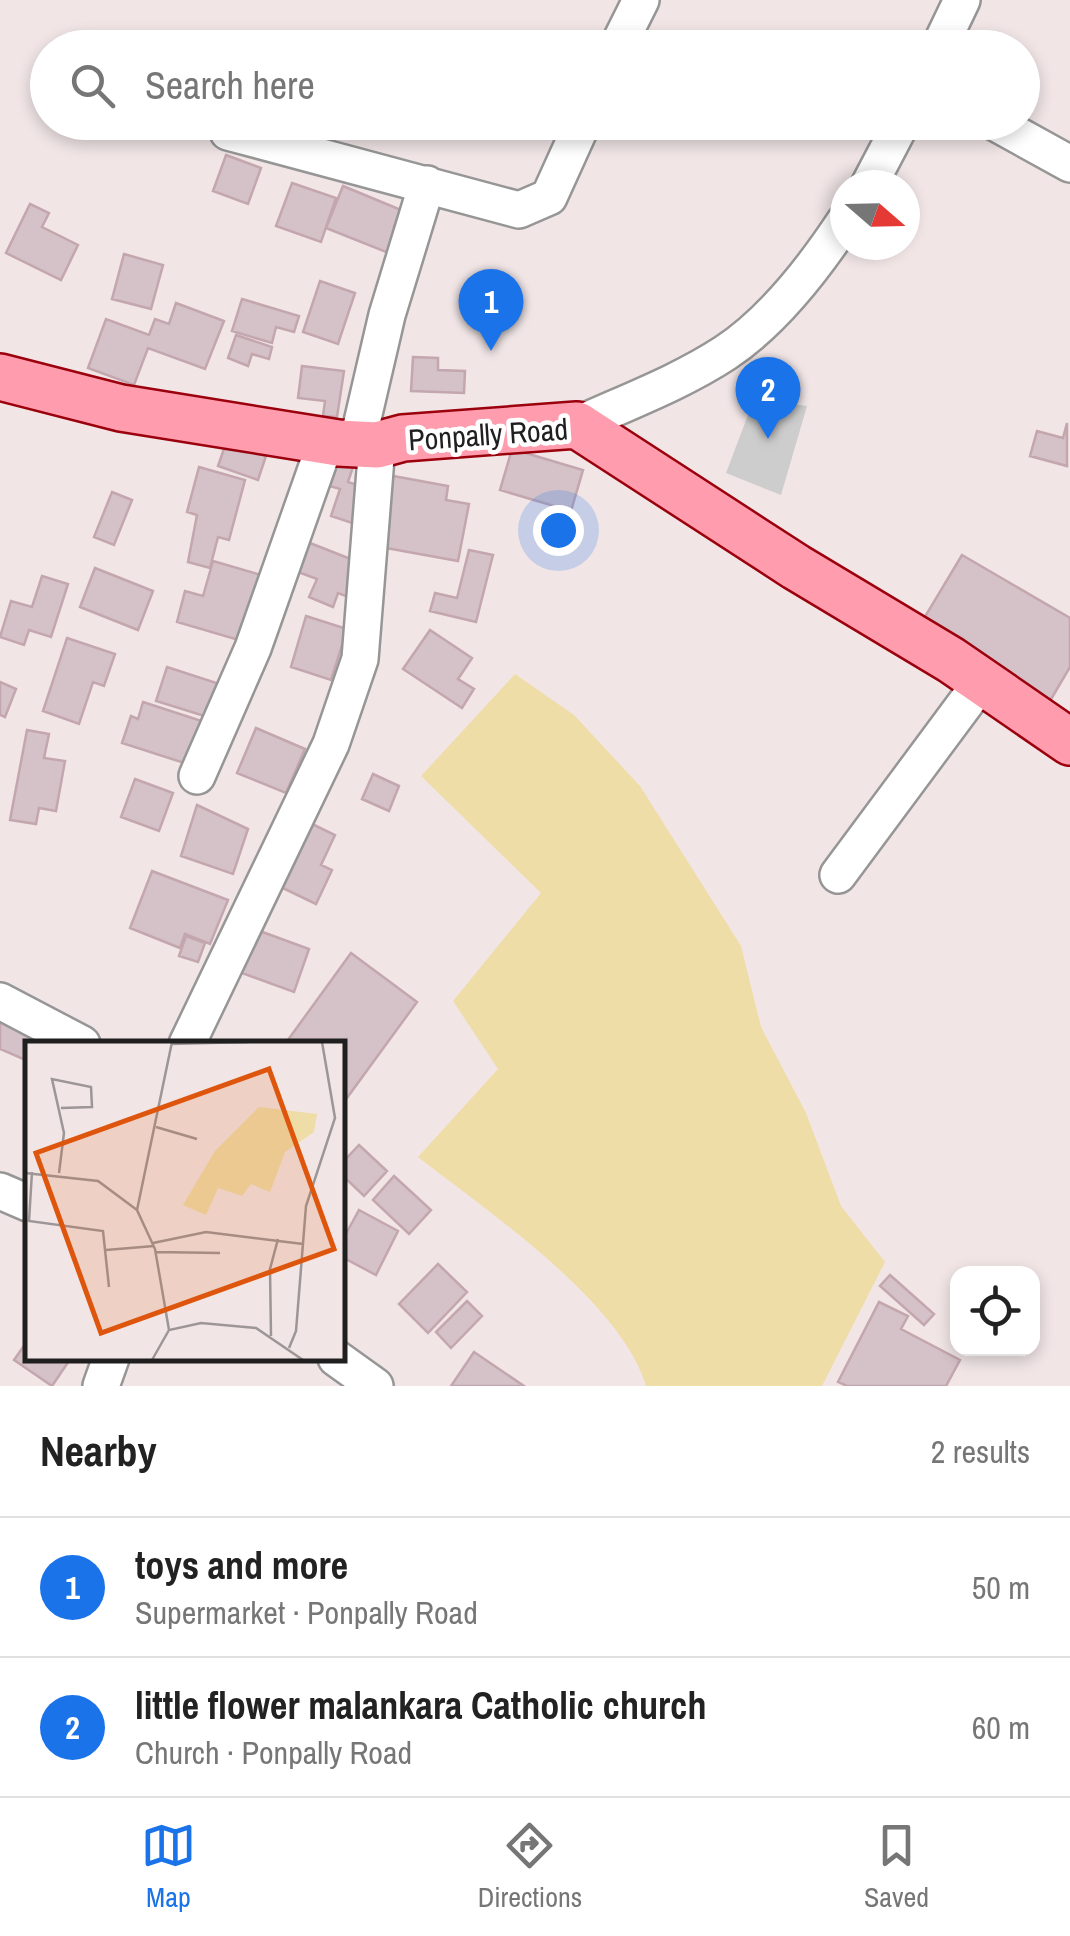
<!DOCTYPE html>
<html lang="en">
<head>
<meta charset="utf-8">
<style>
  :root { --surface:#fff; --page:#f6f6f6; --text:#222; --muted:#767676; --line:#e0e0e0; --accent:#1a73e8 }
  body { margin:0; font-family:"Archivo Narrow",sans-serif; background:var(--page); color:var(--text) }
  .controls { position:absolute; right:30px; bottom:30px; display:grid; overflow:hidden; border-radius:20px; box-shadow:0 5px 15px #0003 }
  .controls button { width:90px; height:90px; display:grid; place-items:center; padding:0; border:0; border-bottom:2px solid var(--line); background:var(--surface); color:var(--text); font:50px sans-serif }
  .compass { position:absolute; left:830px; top:170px; width:90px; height:90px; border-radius:50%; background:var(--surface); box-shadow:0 5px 15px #0003; rotate:110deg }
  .you { position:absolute; left:558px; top:530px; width:35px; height:35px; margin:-25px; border:8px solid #fff; border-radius:50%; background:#1a73e8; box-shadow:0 0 0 15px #1a73e833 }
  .badge { display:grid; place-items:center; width:65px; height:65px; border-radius:50%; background:var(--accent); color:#fff; font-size:32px; font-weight:700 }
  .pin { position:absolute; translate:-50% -82px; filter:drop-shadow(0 2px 5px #0008) }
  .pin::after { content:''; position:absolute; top:52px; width:35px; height:30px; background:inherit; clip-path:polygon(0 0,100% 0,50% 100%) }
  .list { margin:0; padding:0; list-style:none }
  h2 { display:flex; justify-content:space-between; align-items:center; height:130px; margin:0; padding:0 40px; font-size:42px }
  h2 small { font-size:32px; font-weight:400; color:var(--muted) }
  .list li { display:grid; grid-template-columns:65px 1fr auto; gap:30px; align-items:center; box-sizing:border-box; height:140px; padding:0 40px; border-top:2px solid var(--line) }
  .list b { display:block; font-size:38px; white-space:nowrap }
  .list p { margin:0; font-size:32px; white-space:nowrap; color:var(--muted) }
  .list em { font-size:32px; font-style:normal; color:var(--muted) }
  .icon { flex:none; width:55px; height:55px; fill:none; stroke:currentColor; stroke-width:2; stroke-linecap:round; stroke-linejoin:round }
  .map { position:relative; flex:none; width:1070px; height:1386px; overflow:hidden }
  .search { position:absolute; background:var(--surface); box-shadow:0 5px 15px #0003; left:30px; right:30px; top:30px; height:110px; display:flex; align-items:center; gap:25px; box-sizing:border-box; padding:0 35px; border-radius:55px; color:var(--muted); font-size:38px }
  .sheet { height:410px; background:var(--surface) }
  nav { display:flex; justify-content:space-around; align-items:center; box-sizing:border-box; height:140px; border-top:2px solid var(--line); background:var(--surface); font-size:28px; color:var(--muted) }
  nav a { display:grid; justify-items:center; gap:5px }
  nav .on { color:var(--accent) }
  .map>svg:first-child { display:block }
</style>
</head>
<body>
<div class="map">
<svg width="1070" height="1386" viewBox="0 0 1070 1386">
  <rect width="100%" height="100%" fill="#f1e5e6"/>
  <path fill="#cdcdcd" d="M754,399L807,406L781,495L726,473Z"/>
  <path fill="#efdda7" d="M515,674L574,715L640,786L741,946L761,1027L806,1113L841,1206L885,1262L822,1386H646C621,1301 487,1211 418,1157L498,1069L453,1001L541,893L421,776Z"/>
  <path fill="#d4c2c8" stroke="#c4a6af" stroke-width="2.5" d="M226,155L261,168L248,204L213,191Z
    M292,183L336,198L321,242L276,226Z
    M343,186L401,210L394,227L401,230L391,254L326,228Z
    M30,204L49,213L42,227L78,245L61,280L6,253Z
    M124,254L163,265L151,309L112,299Z
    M320,281L355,293L338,344L303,332Z
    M242,299L299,316L294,332L276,327L272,343L232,331Z
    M176,303L224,321L205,369L148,348L134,385L88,368L106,319L149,335L155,319L169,324Z
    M236,335L272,347L269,359L252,354L248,366L228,358Z
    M413,357L438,358V370L465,371L464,393L411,391Z
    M302,366L344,371L337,417L323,416L325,401L298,398Z
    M1067,423V466L1030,456L1037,431L1063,438Z
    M226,443L266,456L258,480L218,466Z
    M512,449L583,470L571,511L500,490Z
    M331,460L353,467L348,482L363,487L352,523L331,516L340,489L323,484Z
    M199,467L245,480L229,540L218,537L210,568L188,562L197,515L187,512Z
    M377,473L448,486L446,500L469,504L458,561L364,544Z
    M112,492L132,500L114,545L94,537Z
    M310,543L376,569L362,602L338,593L333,607L309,597L317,579L298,572Z
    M469,550L493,555L476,622L430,611L435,593L457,598Z
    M962,555L1070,618V667L1050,701L920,625Z
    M213,561L261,575L242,641L177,622L185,591L203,596Z
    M95,568L153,591L138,630L80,607Z
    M42,576L68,584L51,637L29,630L24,645L0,637L11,601L32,607Z
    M306,616L347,629L331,680L291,667Z
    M430,630L472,658L458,679L474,689L462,708L403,669Z
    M67,638L115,654L104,686L93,682L79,724L43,711Z
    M167,667L235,689L211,718L156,701Z
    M0,682L16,689L5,717L0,715Z
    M143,702L217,726L203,769L122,743L131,716L138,719Z
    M256,728L305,749L286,793L237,773Z
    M27,730L49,734L44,758L65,761L56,811L39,808L36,824L10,820Z
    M373,774L399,786L389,811L362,799Z
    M135,779L173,793L159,831L121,817Z
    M197,805L248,829L233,874L181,856Z
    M310,823L335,835L321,865L332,870L316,904L266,880Z
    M152,871L228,900L210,944L185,934L180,948L130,928Z
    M257,930L309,949L294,992L242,973Z
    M186,936L205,943L198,962L179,956Z
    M351,953L417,1002L344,1102L342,1044H285Z
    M0,1009L42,1027L35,1044H28V1061L0,1049Z
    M359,1145L387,1171L364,1196L342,1175V1163Z
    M394,1176L431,1210L409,1234L373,1200Z
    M359,1210L398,1231L376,1275L342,1257V1241Z
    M438,1264L467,1292L428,1333L399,1304Z
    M890,1275L934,1314L924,1325L880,1286Z
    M467,1301L482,1316L451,1348L436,1332Z
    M879,1302L908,1316L901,1329L960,1360L946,1386H847L838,1382Z
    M28,1340V1358H71L52,1386L14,1360Z
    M474,1352L524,1386H451Z"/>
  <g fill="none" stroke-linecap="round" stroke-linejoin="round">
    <g stroke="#969696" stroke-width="40">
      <path id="minor" d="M617,48L641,0
        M939,48L962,0
        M994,122L1070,164
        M228,132L519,210L549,197L583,122
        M869,185L902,122
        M577,425C627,402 679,383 725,353C772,322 814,268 845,221
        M357,444L387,315L427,184
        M197,776L253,648L326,441
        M838,875L982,681
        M0,1001L82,1044
        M187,1044L331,744L360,659L377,445
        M0,1191L28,1203
        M336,1358L375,1386
        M101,1386L111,1358"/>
    </g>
    <g stroke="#9b000d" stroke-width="50">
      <path id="major" d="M0,377L121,408L338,443L377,445L403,438L577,425L796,567L951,660L1070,742"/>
    </g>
    <use href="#minor" stroke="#fff" stroke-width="35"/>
    <use href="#major" stroke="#ff9cae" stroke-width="45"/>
  </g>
  <g text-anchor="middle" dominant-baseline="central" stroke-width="9" stroke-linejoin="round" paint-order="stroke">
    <g font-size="30" fill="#1f1f1f" stroke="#fff">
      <text transform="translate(488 434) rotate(-4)">Ponpally Road</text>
    </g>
  </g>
  <g transform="translate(25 1041)">
    <rect width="320" height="320" fill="#f1e5e6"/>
    <path d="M234,66L292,73L289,91L260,111L245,151L226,143L217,155L193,147L181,174L158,164L190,110Z" fill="#efdda7"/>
    <path fill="none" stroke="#9d9696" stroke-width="2.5" d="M146,3L223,1M131,86L172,98M7,131L4,180L78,190L84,246M0,132L73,140L112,169M34,132L39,92L27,38L66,46L67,66L36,67M128,202L181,191L278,203M81,209L129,205M130,211L195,212M144,289L130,208L112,169L147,1M246,295L245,228L253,198M264,307L271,290L281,165L310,77L297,1M127,319L144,289L176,282L231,287L278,319"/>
    <path fill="#de560d" fill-opacity="0.15" stroke="#de560d" stroke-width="5" d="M244,28L309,208L76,292L11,112Z"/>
    <rect width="320" height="320" fill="none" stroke="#1f1f1f" stroke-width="5"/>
  </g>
</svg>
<div class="controls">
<button><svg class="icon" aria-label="locate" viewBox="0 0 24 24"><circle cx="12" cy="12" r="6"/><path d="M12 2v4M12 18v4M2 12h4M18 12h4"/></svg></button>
</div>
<svg class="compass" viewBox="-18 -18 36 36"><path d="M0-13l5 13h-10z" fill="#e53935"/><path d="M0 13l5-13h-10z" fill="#767676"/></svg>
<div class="you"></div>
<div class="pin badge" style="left:491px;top:351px">1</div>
<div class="pin badge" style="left:768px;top:439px">2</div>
<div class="search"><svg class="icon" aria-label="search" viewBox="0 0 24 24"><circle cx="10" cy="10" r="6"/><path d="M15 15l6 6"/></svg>Search here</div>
</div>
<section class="sheet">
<h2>Nearby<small>2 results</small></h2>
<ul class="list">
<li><span class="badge">1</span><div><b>toys and more</b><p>Supermarket · Ponpally Road</p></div><em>50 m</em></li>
<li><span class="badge">2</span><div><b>little flower malankara Catholic church</b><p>Church · Ponpally Road</p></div><em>60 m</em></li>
</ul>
</section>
<nav>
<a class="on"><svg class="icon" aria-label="map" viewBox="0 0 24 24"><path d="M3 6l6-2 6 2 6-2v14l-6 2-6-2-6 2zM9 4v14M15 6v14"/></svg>Map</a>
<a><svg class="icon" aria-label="directions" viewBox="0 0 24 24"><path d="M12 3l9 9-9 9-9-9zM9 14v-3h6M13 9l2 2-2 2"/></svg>Directions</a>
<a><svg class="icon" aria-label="saved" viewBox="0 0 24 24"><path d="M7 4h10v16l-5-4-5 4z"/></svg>Saved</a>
</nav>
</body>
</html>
